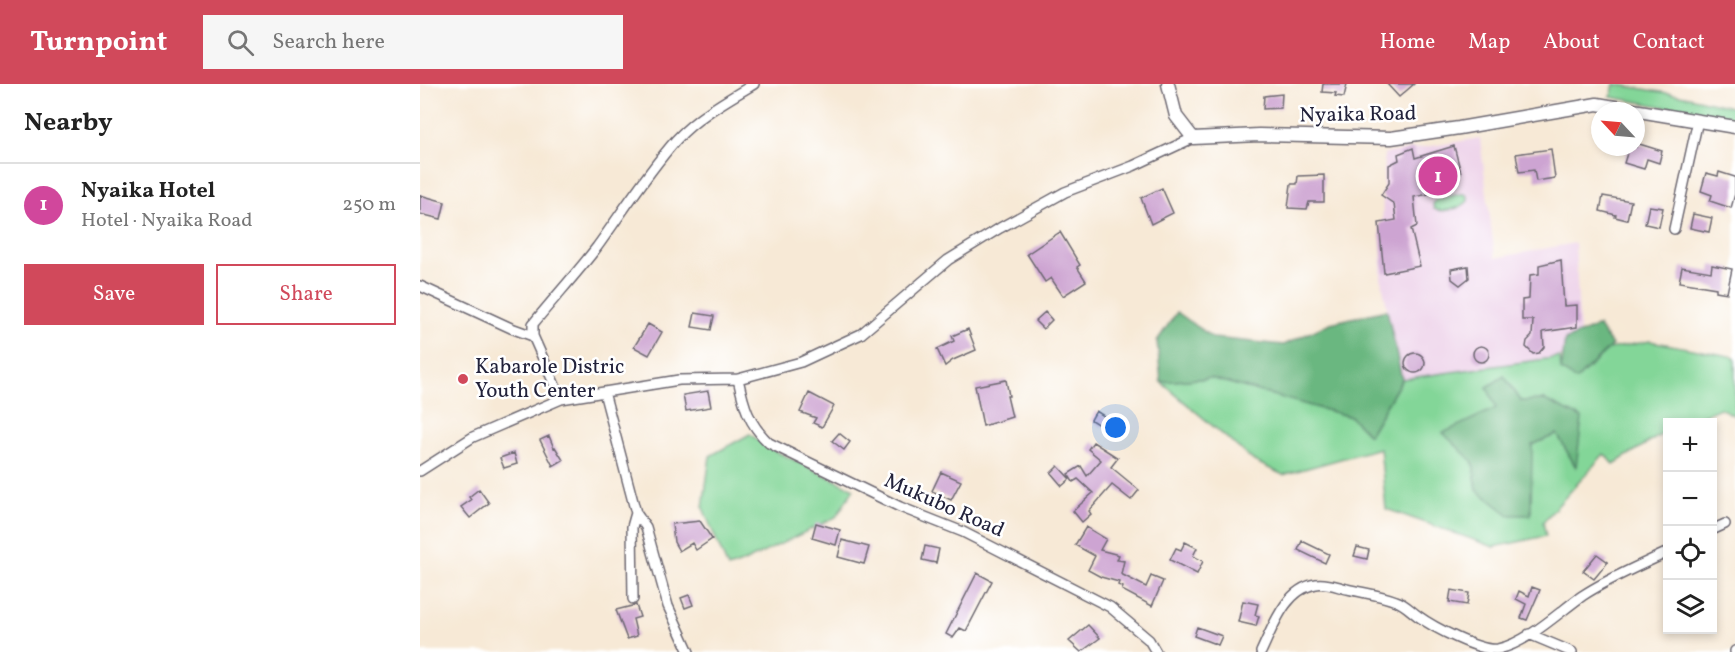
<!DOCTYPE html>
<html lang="en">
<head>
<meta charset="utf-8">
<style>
  :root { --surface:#fff; --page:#f6f6f6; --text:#222; --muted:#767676; --line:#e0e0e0; --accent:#d1495b }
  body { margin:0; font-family:Vollkorn,serif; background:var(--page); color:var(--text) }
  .controls { position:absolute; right:18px; bottom:18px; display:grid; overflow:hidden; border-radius:0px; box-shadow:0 3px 9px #0003 }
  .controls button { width:54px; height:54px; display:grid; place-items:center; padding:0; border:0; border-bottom:2px solid var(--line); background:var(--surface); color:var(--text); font:30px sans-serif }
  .compass { position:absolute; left:1171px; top:18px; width:54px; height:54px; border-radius:50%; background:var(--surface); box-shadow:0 3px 9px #0003; rotate:296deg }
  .you { position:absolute; left:696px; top:344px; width:21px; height:21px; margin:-15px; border:4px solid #fff; border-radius:50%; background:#1a73e8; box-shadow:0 0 0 9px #1a73e833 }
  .badge { display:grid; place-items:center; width:39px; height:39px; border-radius:50%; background:var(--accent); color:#fff; font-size:20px; font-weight:700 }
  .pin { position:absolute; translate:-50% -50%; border:3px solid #fff; box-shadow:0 2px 6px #0006 }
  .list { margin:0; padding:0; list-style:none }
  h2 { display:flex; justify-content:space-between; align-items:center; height:78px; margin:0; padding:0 24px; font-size:26px }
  h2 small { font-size:20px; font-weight:400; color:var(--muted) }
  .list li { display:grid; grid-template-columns:39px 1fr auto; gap:18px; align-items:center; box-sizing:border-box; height:84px; padding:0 24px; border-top:2px solid var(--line) }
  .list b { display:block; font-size:22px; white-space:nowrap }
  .list p { margin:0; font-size:20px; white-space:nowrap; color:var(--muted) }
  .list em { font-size:20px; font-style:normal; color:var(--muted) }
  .actions { display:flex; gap:12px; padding:18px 24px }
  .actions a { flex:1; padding:14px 0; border:2px solid var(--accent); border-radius:0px; text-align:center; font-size:21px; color:var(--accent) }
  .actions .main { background:var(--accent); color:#fff }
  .icon { flex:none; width:33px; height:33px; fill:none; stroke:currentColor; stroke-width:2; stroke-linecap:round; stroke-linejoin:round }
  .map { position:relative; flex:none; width:1315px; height:568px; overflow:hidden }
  header { display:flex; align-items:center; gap:36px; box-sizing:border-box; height:84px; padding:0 30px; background:var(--accent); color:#fff }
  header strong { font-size:28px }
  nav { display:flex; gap:33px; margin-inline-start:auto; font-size:21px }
  .search { width:420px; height:54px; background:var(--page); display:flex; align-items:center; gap:15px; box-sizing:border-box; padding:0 21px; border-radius:0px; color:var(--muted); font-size:22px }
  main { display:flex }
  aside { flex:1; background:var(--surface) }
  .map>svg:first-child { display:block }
</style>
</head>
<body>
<header>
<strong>Turnpoint</strong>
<div class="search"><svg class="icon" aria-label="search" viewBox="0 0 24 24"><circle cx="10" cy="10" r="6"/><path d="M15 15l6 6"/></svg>Search here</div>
<nav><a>Home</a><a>Map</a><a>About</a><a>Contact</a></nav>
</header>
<main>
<aside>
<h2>Nearby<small></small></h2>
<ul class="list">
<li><span class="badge" style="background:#d1479c">1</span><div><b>Nyaika Hotel</b><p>Hotel · Nyaika Road</p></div><em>250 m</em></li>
</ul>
<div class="actions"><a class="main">Save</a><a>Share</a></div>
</aside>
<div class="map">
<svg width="1315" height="568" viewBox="0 0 1315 568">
  <rect width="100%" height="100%" fill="#fff"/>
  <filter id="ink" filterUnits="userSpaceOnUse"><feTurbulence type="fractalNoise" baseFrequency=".0167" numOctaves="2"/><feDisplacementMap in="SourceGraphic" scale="12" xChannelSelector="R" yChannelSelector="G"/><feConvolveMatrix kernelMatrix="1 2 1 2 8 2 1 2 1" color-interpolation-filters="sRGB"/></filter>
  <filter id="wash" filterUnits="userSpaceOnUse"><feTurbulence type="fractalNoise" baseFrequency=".008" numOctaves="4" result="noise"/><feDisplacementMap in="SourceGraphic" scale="24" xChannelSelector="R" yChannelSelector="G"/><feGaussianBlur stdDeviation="1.35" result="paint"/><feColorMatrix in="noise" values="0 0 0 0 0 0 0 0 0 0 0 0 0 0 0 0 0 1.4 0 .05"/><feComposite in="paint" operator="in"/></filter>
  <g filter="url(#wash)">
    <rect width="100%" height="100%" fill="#f7e9d6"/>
    <path fill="#edd1e9" d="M1060,54L1075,174L1155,159L1161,270L982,295L961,194L964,70Z"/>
    <path fill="#83d698" stroke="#527c6a" stroke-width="1.5" fill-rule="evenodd" d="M1194,0L1265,12L1315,24V36L1191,13Z
      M1040,110H1045L1048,113V117C1041,125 1023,129 1014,125L1013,120L1017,115Z
      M1230,257L1315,273V332L1300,324L1267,338H1248L1247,347L1194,380L1184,370L1123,438L1126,452L1074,463L966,425L960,364L863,391L834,377L741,298L791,294L931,333L949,351L982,295L1140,273L1141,286L1156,296L1189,265ZM1084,292L1101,317L1125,316L1155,382L1137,350L1112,361L1057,406L1053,378L1077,324Z
      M330,350L347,363L434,405L416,433L322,479L308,484L283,424L290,372Z"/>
    <path fill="#6ab780" stroke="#466c5e" stroke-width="1.5" d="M967,226L982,295L949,351L931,333L791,294L741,298L737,257L757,228L793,254L864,261L910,239Z
      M1178,242L1192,261L1156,296L1141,286L1145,256Z
      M1084,292L1101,317L1125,316L1162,334L1156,383L1137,350L1112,361L1111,431H1089L1057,406L1053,378L1023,349L1076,324L1067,303Z"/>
    <g id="blocks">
      <path fill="#cda4d2" d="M903,0H927L924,13L915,12L916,9L902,8Z
        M967,0H994L979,13Z
        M862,10L861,24L843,25L844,12Z
        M1216,59L1242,67L1239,79L1227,75L1224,85L1204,79L1209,63H1216Z
        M1034,62L1041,89L1009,96V110L994,113L997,142L991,145L1000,182L964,189L959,139L976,136L974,120L961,111L969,99V81L979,76L978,70L993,64L995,74Z
        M1131,65L1135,94L1116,97L1114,86L1099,88L1096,70Z
        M1299,88L1315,93V110L1311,124L1290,117L1292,111L1281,107L1286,89L1298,92Z
        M904,91V118H889L887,125L868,124L871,100H877L878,92Z
        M742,104L753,129L731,140L721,114Z
        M0,111L25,118L21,135L0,130Z
        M1183,112L1211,117L1207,136L1195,133L1196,131L1180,127Z
        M1229,122L1243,124L1239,143L1225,140Z
        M1273,130L1292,134L1289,148L1270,144Z
        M640,148L660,181L657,183L666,197L643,212L631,194L625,198L607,170Z
        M1141,176L1144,222L1157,221V243L1123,248L1124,263L1119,269L1113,270L1106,263L1107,257L1112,252L1113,236H1102V216L1109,215L1110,191L1119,190V181Z
        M1292,181L1312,185L1307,209L1296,207V204L1259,198L1262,183L1291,188Z
        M1048,182L1049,194L1040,201L1032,195L1031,185Z
        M625,228L632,236L623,245L615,237Z
        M275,229L294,232L291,246L272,243Z
        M228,240L242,248L229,271L214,263Z
        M548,245L556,266L533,276L525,282L517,265L534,257L532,252Z
        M1053 270a8 8 0 1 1 16 0a8 8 0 1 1-16 0Z
        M985 279a10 10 0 1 1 20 0a10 10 0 1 1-20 0Z
        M586,296L589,312H587L592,333L563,342L555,302Z
        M288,307L291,323L266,327L263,311Z
        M389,309L414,322L402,343L393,339L396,334L380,328Z
        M676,327L687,334L682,343L671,336Z
        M419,349L430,358L424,366L412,357Z
        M129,352L134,364L135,363L143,376L133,382L120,356Z
        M673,358L698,374L691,383L719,406L711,416L692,401L669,427L671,430L662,438L653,427L673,409L658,395L653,398L648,390L661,382L667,392L681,376L668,365Z
        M94,369L97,380L84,384L80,374Z
        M638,382L650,395L642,402L631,389Z
        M521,388L541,397L531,416L512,407Z
        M59,405L69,419L50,434L41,423L51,416L49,413Z
        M280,437L292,455L276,466L272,459L259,467L254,458L252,440Z
        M396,439L420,446L416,461L392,454Z
        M666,443L686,455L680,466L699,471L697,476L704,477L701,490L726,503L731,492L743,497L732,522L702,506L703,503L698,501L699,498L681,493L668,486L675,472L655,461Z
        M422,456L449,463L444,480L418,473Z
        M882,457L909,470L905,479L878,466Z
        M765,458L777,464L773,472L783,477L777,490L750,476L756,464L761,466Z
        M505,462L519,465L516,479L502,476Z
        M937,463L949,466L947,475L934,472Z
        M1177,470L1188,478L1174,495L1163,487Z
        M557,489L572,497L546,547L540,544L533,554L526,550Z
        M1112,503L1120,506L1107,536L1101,534L1106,520L1096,515L1099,507L1109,512Z
        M1031,506L1049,509L1047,521L1029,518Z
        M269,511L273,521L265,524L261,514Z
        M823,517L838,520L835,531L839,532L836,542L818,538Z
        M216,521L220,533L213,535L217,552L207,555L196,526Z
        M668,541L680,554L661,568L649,557Z
        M777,543L802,552L798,561L774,552Z"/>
    </g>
  </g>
  <g filter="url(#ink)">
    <use href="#blocks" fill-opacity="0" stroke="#6d6871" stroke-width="1.5"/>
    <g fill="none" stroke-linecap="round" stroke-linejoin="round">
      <g stroke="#6d6871" stroke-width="12">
        <path id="street" d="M1254,145L1278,36
          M0,202L91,244L113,252
          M318,295C324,322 328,339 349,359L480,423L543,448L690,523L729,556L736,568
          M184,308L216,429L226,443L248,522L269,568
          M141,315L113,252V240C134,214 157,189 177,163C203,127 227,89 256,56C277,33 307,16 334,0
          M0,387L53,353L141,315L259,296L318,295L381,278L441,250L528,176L580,144L645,108L713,82L773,54
          M1292,446L1305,440
          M213,515L212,443L216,429
          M1109,550L1152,568
          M841,568C853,543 865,505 896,500C906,498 918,503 927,505C943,509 961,511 976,517C985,520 991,527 998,532C1013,543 1060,568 1078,565C1107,559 1138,529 1162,512C1189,494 1219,482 1248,468
          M1315,568V567"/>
      </g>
      <g stroke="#6d6871" stroke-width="15">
        <path id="secondary" d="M748,0L756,32L773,54L839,51L971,54L1039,44L1177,20L1315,43"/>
      </g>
      <use href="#street" stroke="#fff" stroke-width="9"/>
      <use href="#secondary" stroke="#fff" stroke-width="12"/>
    </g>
  </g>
  <circle fill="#d1495b" stroke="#fff" stroke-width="2" cx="43" cy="295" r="6"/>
  <g text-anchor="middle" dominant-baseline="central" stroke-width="5" stroke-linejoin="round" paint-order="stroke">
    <g font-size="21" fill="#22223b" stroke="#fff">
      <text transform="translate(938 31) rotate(-1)">Nyaika Road</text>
      <text transform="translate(524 422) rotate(24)">Mukubo Road</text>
    </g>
    <g font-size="21" fill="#22223b" stroke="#fff" text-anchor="start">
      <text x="55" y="283">Kabarole Distric<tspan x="55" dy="24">Youth Center</tspan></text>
    </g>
  </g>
</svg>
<div class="controls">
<button>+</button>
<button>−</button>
<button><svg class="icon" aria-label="locate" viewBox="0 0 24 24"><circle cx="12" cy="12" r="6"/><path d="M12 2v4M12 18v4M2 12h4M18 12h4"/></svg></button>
<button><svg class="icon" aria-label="layers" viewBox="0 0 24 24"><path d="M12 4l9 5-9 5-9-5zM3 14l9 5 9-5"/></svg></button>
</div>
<svg class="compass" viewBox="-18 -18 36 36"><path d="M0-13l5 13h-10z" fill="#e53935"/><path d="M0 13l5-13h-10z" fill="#767676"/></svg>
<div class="you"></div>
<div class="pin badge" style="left:1018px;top:92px;background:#d1479c">1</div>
</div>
</main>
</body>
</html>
